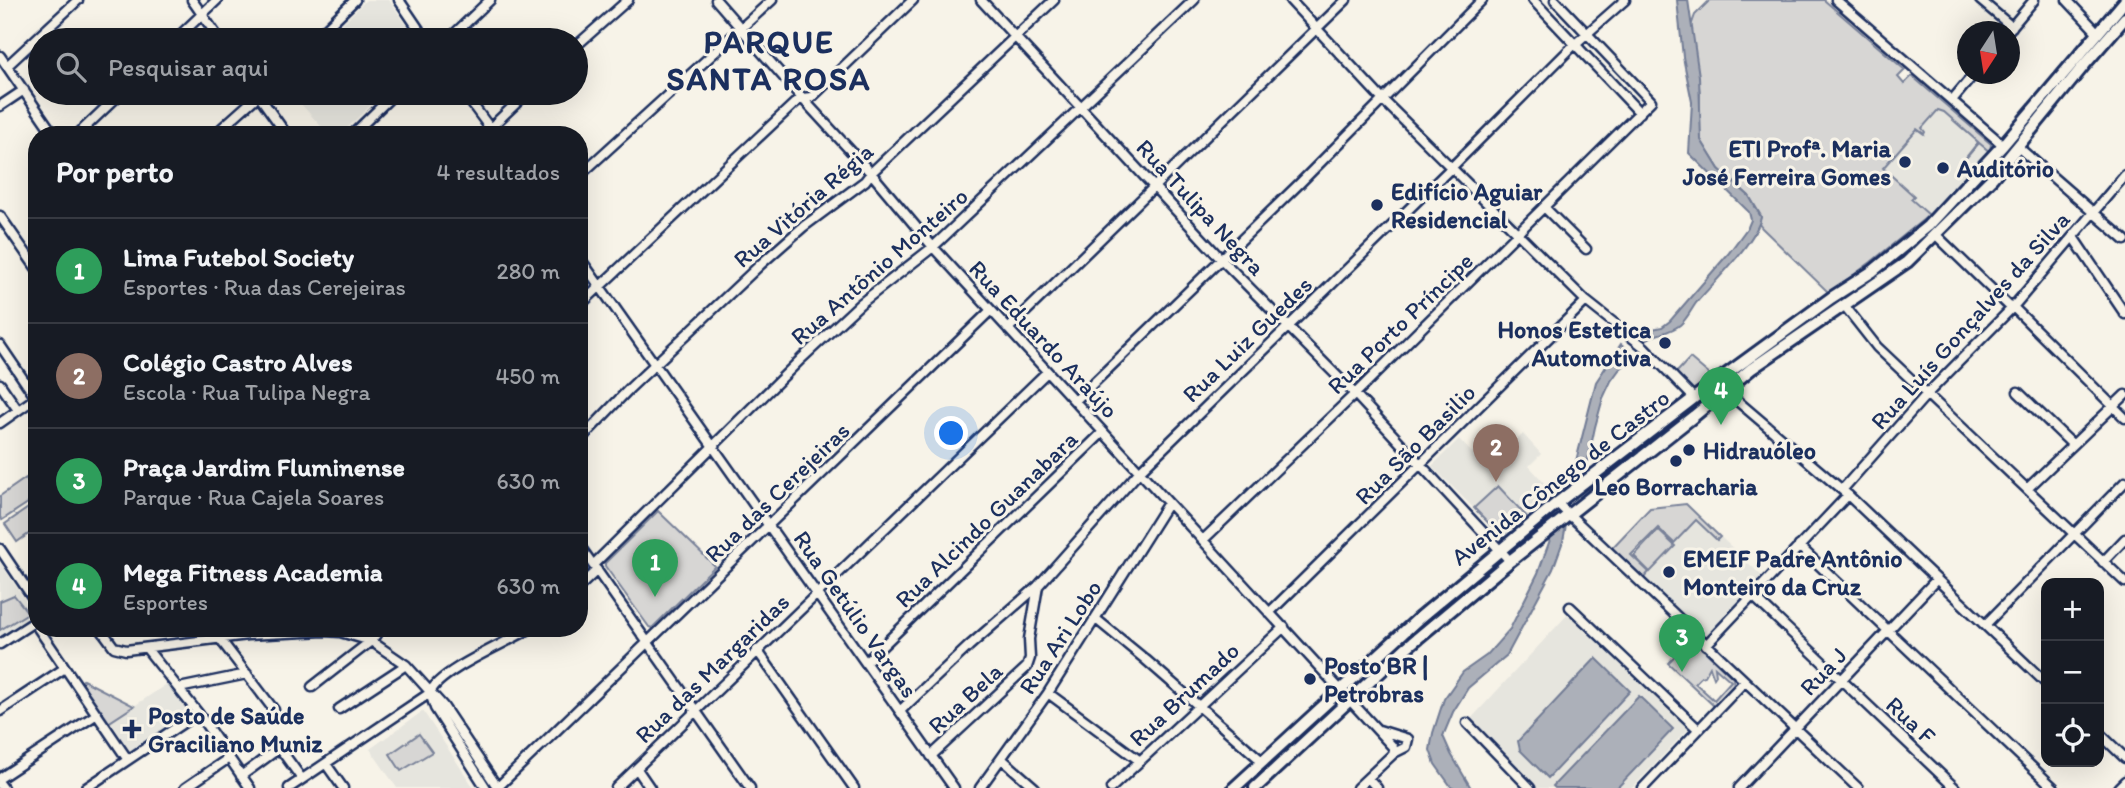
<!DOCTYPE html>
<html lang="pt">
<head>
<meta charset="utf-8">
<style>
  :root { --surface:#171b24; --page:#242831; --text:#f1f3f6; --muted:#9ea1a6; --line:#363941; --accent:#ea580c }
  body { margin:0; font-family:Itim,sans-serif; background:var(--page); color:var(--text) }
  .controls { position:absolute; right:21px; bottom:21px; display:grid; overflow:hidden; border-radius:14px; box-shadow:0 7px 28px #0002 }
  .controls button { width:63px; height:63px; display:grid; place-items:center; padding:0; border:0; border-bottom:2px solid var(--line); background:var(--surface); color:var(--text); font:35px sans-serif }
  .compass { position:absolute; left:1957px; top:21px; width:63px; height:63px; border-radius:50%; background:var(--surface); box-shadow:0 7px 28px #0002; rotate:192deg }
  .you { position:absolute; left:952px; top:434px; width:24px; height:24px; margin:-18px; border:5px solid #fff; border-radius:50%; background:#1a73e8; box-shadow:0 0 0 10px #1a73e833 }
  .badge { display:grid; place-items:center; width:46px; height:46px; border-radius:50%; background:var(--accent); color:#fff; font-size:23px; font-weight:700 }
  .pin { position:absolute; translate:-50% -58px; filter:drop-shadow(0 2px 4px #0008) }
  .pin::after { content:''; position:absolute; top:37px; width:24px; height:21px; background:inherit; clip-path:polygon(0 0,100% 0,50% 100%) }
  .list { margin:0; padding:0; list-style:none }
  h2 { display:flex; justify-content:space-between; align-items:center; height:91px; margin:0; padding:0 28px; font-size:30px }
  h2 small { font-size:23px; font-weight:400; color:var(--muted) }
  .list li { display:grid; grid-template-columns:46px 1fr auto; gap:21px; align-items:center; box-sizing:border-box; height:105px; padding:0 28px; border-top:2px solid var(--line) }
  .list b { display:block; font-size:26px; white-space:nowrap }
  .list p { margin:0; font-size:23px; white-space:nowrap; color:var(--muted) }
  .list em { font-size:23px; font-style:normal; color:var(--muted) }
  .icon { flex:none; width:38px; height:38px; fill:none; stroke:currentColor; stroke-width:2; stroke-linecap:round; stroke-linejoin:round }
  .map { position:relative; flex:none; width:2125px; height:788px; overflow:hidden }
  .search { position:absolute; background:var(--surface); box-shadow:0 7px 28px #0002; left:28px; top:28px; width:560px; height:77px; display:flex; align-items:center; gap:18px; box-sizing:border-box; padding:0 24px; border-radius:38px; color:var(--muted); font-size:26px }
  .panel { position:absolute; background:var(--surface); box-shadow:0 7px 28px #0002; left:28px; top:126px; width:560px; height:511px; border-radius:28px }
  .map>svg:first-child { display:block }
</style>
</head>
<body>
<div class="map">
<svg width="2125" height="788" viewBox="0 0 2125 788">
  <rect width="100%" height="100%" fill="#f7f3e8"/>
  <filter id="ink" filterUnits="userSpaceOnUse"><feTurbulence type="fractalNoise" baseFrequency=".0143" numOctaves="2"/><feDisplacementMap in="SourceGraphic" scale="14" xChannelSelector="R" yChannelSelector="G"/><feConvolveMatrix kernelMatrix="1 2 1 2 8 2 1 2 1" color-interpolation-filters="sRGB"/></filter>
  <g filter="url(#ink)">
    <path fill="#e6e5de" d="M366,0H389L417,40H326Z
      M291,93H383L340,135H329Z
      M1935,96L1991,144L1992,149L1929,215L1874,167Z
      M1523,434L1541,454L1529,466L1559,499L1506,541L1432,466L1459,439L1472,453L1484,440L1500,456Z
      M1686,504L1763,577L1707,636L1703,637L1611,549L1650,508Z
      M0,562L34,614L0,636Z
      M1569,613L1585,628L1584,631L1593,638H1596L1691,726L1632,788H1535L1468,722Z
      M168,683L188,712L130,751L111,722Z
      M423,711L474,788H397L370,749Z"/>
    <path fill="#d7d6d4" stroke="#798299" stroke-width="2" fill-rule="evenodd" d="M1710,0H1824L1905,70L1898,77L1904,84L1912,76L1991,144L1990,152L1979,143L1960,165L1978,142L1944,112L1938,110L1922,128L1925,132L1924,134L1917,129L1883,168L1914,196L1911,199L1929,215L1871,262L1829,293L1762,228L1759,224L1761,216L1749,196L1719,169L1701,140L1699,124L1700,94L1691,26L1695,15Z
      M1690,358L1711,376L1692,391L1676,373Z
      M26,478L37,497L2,520L0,517V496Z
      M1498,486L1529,519L1506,541L1474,508Z
      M37,502V528L17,542L5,524Z
      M1686,504L1720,537L1717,540L1696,520L1674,543L1658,528L1631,555L1649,572L1643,579L1611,549L1650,508Z
      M658,511L715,566L652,628L649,627L605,566V563Z
      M1658,530L1675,546L1650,572L1634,556Z
      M14,595L28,613L0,630V601Z
      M1691,638L1733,678L1734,685L1714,706L1668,663ZM1710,667L1714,678L1716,675L1715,667L1731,681L1714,700L1695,683L1701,677L1705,676Z
      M83,680L134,706L108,723L81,683Z
      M419,734L432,752L401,771L390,754Z"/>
    <path fill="#acb0b9" stroke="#727c95" stroke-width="2" d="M1677,0H1688L1699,76L1701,140L1719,169L1749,196L1761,217C1756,242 1714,282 1696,303C1691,310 1687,319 1680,325C1668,334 1656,333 1646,340L1633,333L1662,327L1670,321L1728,254L1748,227L1751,220L1749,212L1689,153L1692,102L1683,57Z
      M1621,344L1636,355L1619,370L1611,381L1603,398L1595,427L1587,465L1583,474L1577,478L1574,473L1575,465L1596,382Z
      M1566,525L1563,541L1553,569L1507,655L1468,688L1453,712L1443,736L1451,754L1471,788H1452L1435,764L1430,750L1433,733L1444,699L1463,672L1487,655L1510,629L1538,573L1551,537Z
      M1596,658L1630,691L1548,778L1520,750L1518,741Z
      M1639,696L1673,729L1617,788H1555L1553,786Z"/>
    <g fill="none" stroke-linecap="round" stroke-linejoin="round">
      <g stroke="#1b2f5e" stroke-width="13">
        <path id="minor" d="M192,0L220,40
          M399,0L426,40
          M716,0L802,98L871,173L933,247L1392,746L1394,750L1393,754L1357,788
          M981,0L1221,259L1355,394L1510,561
          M1290,0L1382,99L1586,301L1644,347L1694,398
          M1533,0L1640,113
          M1836,0L2003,145
          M1980,0L2012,27
          M2067,0L2098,33
          M2009,30L2034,0
          M175,40L217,0
          M314,40L355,0
          M448,40L490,0
          M576,46L628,0
          M0,56L54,135
          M7,66L78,0
          M257,93L287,135
          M464,93L495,135
          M1953,99L1974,74
          M0,106L24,90
          M77,135L121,93
          M214,135L261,93
          M352,135L395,93
          M483,135L527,93
          M2018,147L2125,240
          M579,176L772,0
          M1544,207L1586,249
          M0,216L37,269
          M1935,234L2011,308
          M2073,237L2125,314
          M579,257L954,788
          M1844,305L1877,347L2125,582
          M579,306L796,102L802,98L812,97L913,0
          M2013,307L2125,418
          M1008,329L1346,0
          M0,345L36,398
          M0,384L18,410
          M1721,387L1848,495L2046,683
          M2018,392L2073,445
          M1075,401L1299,184L1482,0
          M0,423L37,397
          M579,441L630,388L761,264L803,227L865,181L871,173L1054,0
          M2028,488L2125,395
          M1842,490L1927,394L2013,307L2125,175
          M1557,503L1858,788
          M1203,540L1355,394L1651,101L1555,0
          M579,545L750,788
          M1799,546L2054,788
          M0,549L37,604
          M2103,562L2125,539
          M593,565L801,359L860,304L933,247L1194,0
          M579,587L597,570
          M1752,595L1955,788
          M1570,607L1698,729
          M1269,613L1586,301
          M1096,619L1146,660L1263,762
          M1985,625L2125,482
          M38,628L128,760
          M100,628L114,647L126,650L248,635L324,631L340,632L371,641L406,665L443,706L498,788
          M220,639L274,710
          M0,644L37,620
          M1706,645L1848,495
          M147,649L198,713L250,788
          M757,650L854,788
          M866,662L1103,432
          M312,687L371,641L381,628
          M179,688L247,674
          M1048,693L1140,761
          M431,696L435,708L486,788
          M339,709L406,665
          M901,710L969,646L1038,586L1140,471L1451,168L1574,45L1625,0
          M0,711L65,668
          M1467,723L1530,788
          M1379,730L1408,739L1406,747L1394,753
          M2099,733L2125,758
          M931,756L1027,667L1030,658L1029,639L1038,586
          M1002,759L1035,788
          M326,764L343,788
          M637,769L650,788
          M241,776L278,749L281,750L302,779
          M0,778L97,714
          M1368,778L1377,788
          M0,784L3,788
          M498,787L991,310
          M86,788L198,713
          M185,788L229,758
          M289,788L430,693C438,671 509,642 531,628
          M616,788L1047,372
          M980,788L1048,693L1168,503
          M1111,788L1284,627
          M1643,788L1744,682
          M1739,788L1936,580
          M2118,788L2125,781"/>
      </g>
      <g stroke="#1b2f5e" stroke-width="16">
        <path id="major" d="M1234,788L1418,619L1557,503L1694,398L1831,298L1873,271L1928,226L2003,145L2125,1
          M1255,788L1407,647L1510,561L1694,416L1751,369L1907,262L1992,178L2085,64L2125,18"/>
      </g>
      <use href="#minor" stroke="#f7f3e8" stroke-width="8"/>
      <use href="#major" stroke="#f7f3e8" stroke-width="10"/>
    </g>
  </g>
  <g fill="#1b2f5e" stroke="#f7f3e8" stroke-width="2.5">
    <circle cx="1905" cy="162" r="7"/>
    <circle cx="1943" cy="168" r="7"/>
    <circle cx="1377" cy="205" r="7"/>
    <circle cx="1665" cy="343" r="7"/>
    <circle cx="1689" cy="450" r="7"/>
    <circle cx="1676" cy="461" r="7"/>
    <circle cx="1669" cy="572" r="7"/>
    <circle cx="1310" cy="679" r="7"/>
    <path d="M128.5 718.5h7v7h7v7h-7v7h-7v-7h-7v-7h7z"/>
  </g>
  <g text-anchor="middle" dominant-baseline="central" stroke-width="6" stroke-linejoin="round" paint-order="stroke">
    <g font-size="24" font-weight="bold" fill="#1b2f5e" stroke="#f7f3e8" text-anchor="start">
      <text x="1891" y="148" text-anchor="end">ETI Profª. Maria<tspan x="1891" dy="28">José Ferreira Gomes</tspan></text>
      <text x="1957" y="168">Auditório</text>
      <text x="1391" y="191">Edifício Aguiar<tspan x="1391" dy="28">Residencial</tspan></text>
      <text x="1651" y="329" text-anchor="end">Honos Estetica<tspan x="1651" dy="28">Automotiva</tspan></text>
      <text x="1703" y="450">Hidrauóleo</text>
      <text x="1676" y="486" text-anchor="middle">Leo Borracharia</text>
      <text x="1683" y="558">EMEIF Padre Antônio<tspan x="1683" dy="28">Monteiro da Cruz</tspan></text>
      <text x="1324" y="665">Posto BR |<tspan x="1324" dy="28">Petrobras</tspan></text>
      <text x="148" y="715">Posto de Saúde<tspan x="148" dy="28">Graciliano Muniz</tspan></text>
    </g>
    <g font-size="24" fill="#1b2f5e" stroke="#f7f3e8">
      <text transform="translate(803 205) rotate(-41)">Rua Vitória Régia</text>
      <text transform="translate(1201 207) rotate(47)">Rua Tulipa Negra</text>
      <text transform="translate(879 266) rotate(-41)">Rua Antônio Monteiro</text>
      <text transform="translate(1970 320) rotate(-48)">Rua Luís Gonçalves da Silva</text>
      <text transform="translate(1400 323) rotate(-44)">Rua Porto Príncipe</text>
      <text transform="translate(1044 339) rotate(47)">Rua Eduardo Araújo</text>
      <text transform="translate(1247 339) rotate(-44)">Rua Luiz Guedes</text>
      <text transform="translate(1415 444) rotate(-45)">Rua São Basilio</text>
      <text transform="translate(1560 477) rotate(-38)">Avenida Cônego de Castro</text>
      <text transform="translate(777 492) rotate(-44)">Rua das Cerejeiras</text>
      <text transform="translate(986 519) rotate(-44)">Rua Alcindo Guanabara</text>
      <text transform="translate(856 614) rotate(55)">Rua Getúlio Vargas</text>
      <text transform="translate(1060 637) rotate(-57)">Rua Ari Lobo</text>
      <text transform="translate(712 668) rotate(-44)">Rua das Margaridas</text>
      <text transform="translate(1823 671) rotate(-47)">Rua J</text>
      <text transform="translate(1184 694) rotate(-43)">Rua Brumado</text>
      <text transform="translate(965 698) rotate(-43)">Rua Bela</text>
      <text transform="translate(1911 720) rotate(43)">Rua F</text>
    </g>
    <g font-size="32" font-weight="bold" letter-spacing="2" fill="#1b2f5e" stroke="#f7f3e8">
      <text x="769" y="42">PARQUE<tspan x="769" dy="37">SANTA ROSA</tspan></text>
    </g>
  </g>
</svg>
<div class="controls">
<button>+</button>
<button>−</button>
<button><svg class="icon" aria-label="locate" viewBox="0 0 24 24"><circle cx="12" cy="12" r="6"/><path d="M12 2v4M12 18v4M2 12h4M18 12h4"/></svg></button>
</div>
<svg class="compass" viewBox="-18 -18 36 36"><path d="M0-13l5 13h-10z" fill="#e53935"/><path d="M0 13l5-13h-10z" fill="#9ea1a6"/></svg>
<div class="you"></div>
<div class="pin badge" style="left:655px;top:597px;background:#2e9e5b">1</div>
<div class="pin badge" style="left:1496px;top:482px;background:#8d6e63">2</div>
<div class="pin badge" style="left:1682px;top:672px;background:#2e9e5b">3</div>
<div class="pin badge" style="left:1721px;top:425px;background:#2e9e5b">4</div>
<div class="search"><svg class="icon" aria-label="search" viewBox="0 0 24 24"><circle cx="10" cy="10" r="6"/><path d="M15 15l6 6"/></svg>Pesquisar aqui</div>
<section class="panel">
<h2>Por perto<small>4 resultados</small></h2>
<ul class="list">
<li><span class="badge" style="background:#2e9e5b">1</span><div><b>Lima Futebol Society</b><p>Esportes · Rua das Cerejeiras</p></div><em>280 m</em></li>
<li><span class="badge" style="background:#8d6e63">2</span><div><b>Colégio Castro Alves</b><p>Escola · Rua Tulipa Negra</p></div><em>450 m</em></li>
<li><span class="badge" style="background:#2e9e5b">3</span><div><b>Praça Jardim Fluminense</b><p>Parque · Rua Cajela Soares</p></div><em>630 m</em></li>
<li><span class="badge" style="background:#2e9e5b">4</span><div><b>Mega Fitness Academia</b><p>Esportes</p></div><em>630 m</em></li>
</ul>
</section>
</div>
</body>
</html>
